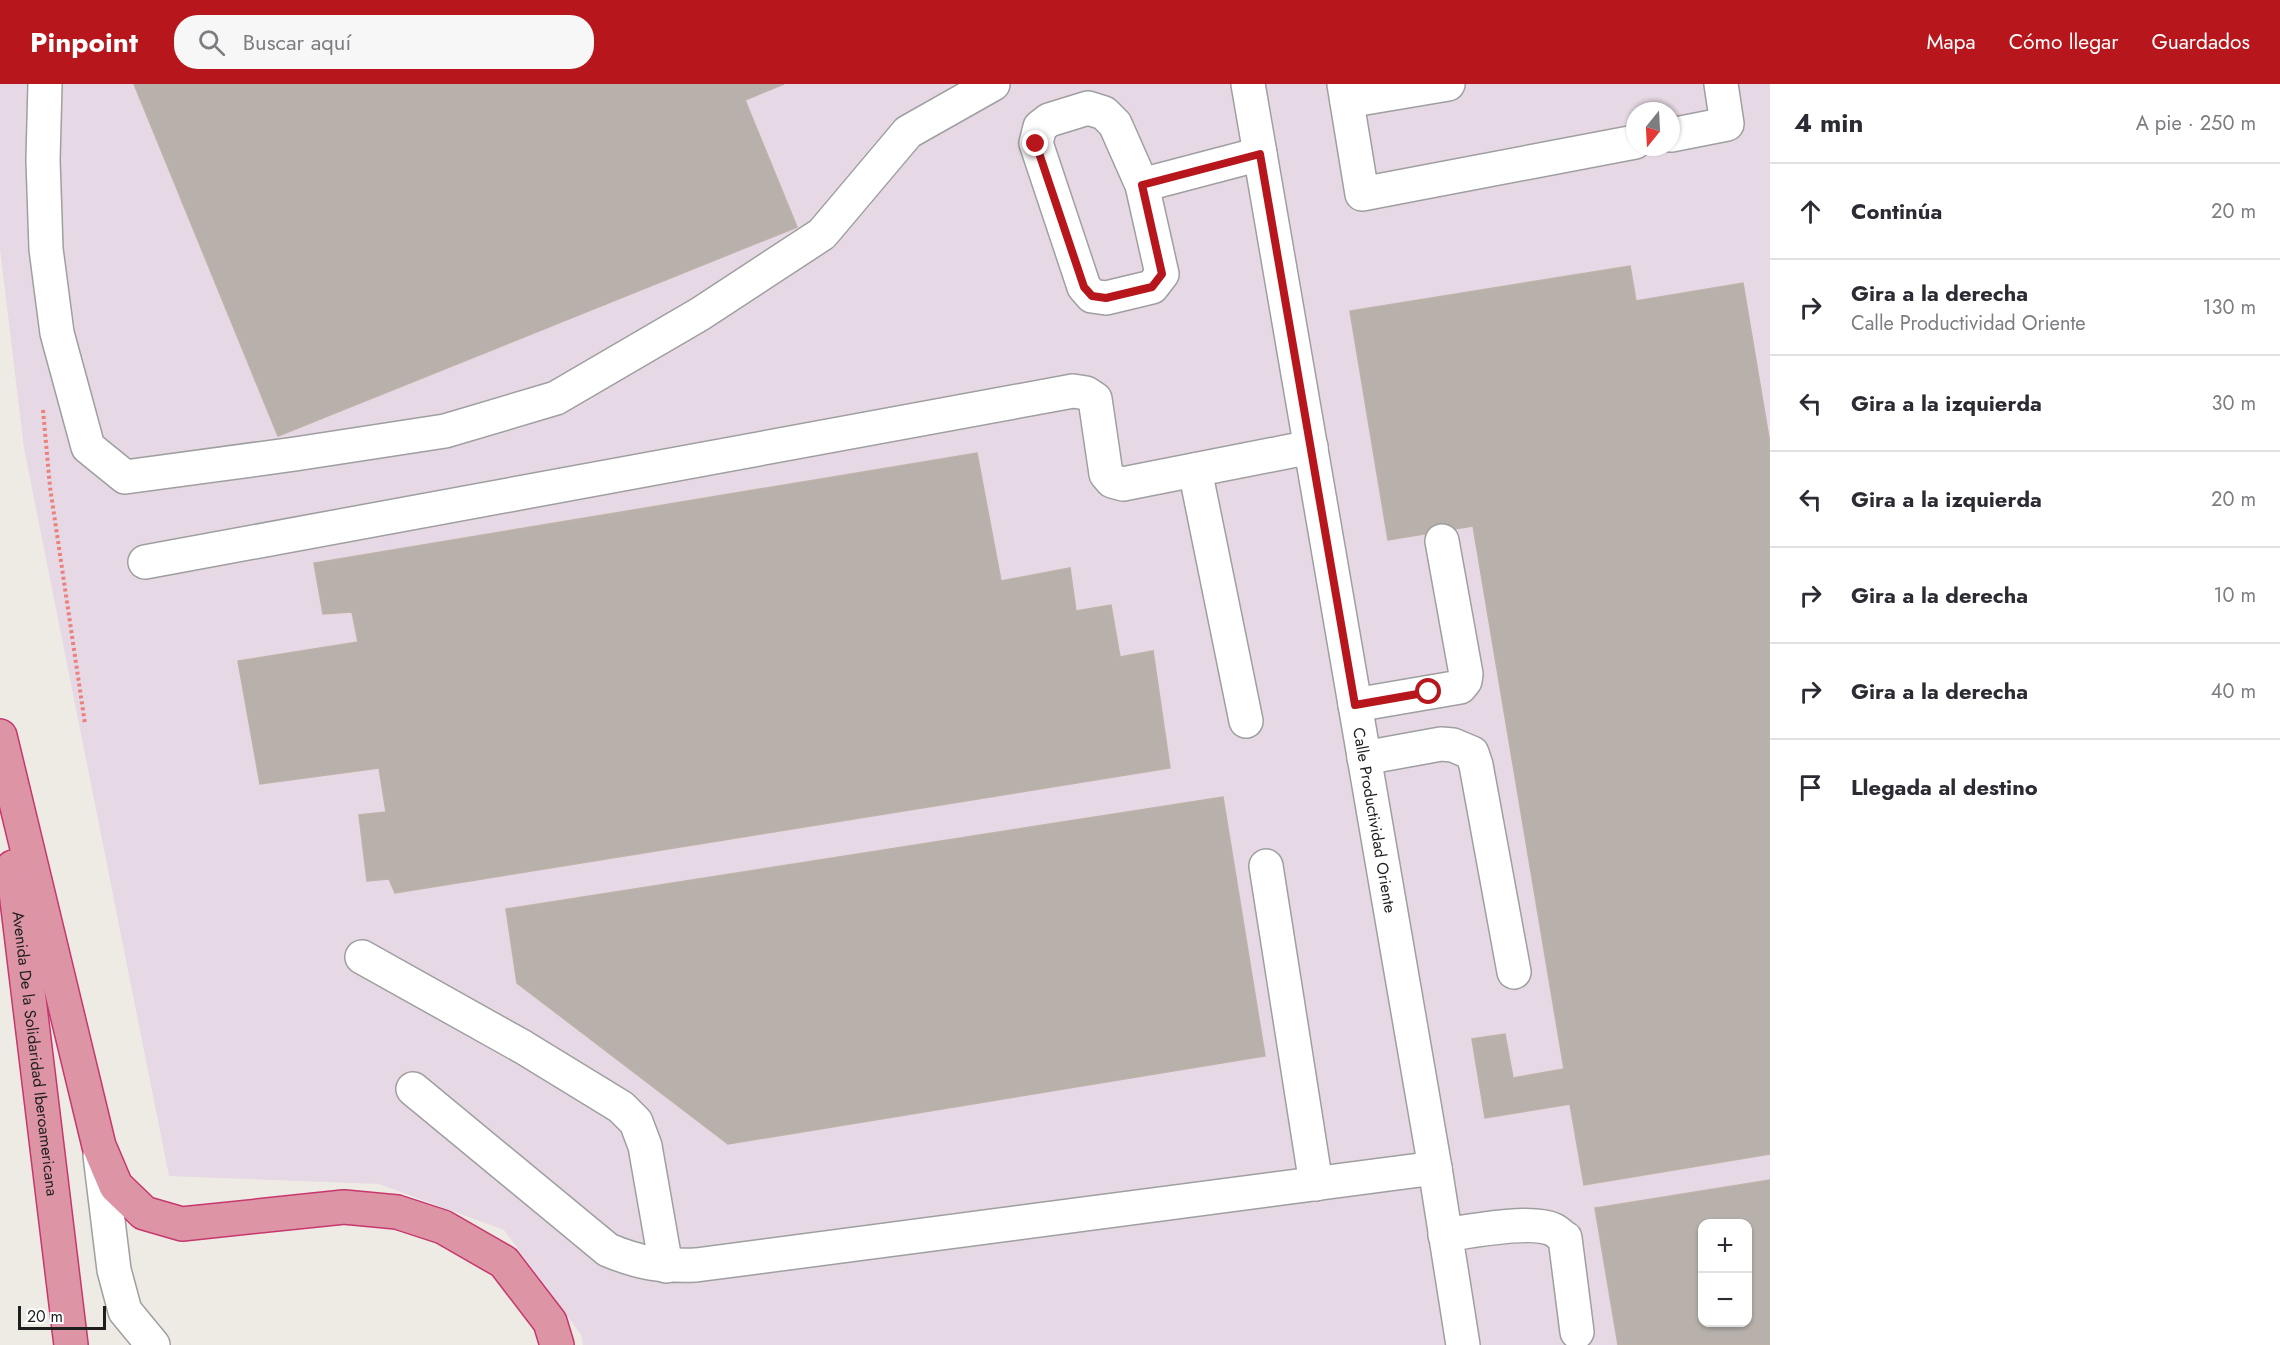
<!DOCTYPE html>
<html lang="es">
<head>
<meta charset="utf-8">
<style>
  :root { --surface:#fff; --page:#f7f7f7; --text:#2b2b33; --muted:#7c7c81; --line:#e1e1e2; --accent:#b7161c }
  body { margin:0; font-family:Jost,sans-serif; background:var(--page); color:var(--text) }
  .controls { position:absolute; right:18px; bottom:18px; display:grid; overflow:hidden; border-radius:12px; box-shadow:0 2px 4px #0004 }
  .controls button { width:54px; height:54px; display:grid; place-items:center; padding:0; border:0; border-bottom:2px solid var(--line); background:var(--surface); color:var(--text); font:30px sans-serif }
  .compass { position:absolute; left:1626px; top:18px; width:54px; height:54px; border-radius:50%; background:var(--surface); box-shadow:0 2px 4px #0004; rotate:198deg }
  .scale { position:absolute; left:18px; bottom:15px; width:88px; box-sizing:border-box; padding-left:6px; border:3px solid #1e1e1e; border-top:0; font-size:16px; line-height:21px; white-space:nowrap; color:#1e1e1e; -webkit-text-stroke:4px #fff; paint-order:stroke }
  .stop { position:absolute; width:18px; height:18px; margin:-14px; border:4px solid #b7161c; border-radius:50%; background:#fff }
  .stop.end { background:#b7161c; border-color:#fff; box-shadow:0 2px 6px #0008 }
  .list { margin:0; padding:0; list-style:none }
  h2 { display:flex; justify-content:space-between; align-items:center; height:78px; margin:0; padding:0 24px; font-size:26px }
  h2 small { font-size:20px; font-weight:400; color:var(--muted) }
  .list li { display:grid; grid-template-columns:39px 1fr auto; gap:18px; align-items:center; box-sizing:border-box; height:96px; padding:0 24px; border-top:2px solid var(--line) }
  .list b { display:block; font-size:22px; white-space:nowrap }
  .list p { margin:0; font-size:20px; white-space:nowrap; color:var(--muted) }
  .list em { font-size:20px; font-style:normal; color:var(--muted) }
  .icon { flex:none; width:33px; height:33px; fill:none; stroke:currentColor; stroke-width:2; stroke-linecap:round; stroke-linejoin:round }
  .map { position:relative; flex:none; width:1770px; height:1261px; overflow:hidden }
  header { display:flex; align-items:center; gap:36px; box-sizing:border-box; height:84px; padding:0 30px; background:var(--accent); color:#fff }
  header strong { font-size:28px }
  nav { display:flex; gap:33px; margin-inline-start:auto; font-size:21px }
  .search { width:420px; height:54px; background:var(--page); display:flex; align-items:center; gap:15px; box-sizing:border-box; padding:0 21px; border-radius:24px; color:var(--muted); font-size:22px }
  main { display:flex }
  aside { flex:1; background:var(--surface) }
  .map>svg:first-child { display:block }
</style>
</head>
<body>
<header>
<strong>Pinpoint</strong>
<div class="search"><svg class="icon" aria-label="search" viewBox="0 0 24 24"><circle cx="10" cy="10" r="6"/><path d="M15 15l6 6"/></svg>Buscar aquí</div>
<nav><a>Mapa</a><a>Cómo llegar</a><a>Guardados</a></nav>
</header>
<main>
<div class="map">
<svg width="1770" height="1261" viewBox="0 0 1770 1261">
  <rect width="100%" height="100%" fill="#eeebe5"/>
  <path fill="#e6d8e4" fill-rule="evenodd" d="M0,0H1770V1261H583L582,1252L504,1146L379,1100L169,1092L24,364L0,165ZM1635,27H1671V63H1635ZM1702,1140H1748V1238H1702Z"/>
  <path fill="#b7b0ab" stroke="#beb2a9" stroke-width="1.5" fill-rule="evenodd" d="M134,0H784L745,16L797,143L278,352Z
    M1630,182L1636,217L1743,199L1770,360V1070L1584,1101L1570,1020L1485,1034L1472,955L1505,950L1513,994L1564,985L1473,442L1388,456L1350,227Z
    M977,369L1001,497L1070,484L1076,527L1111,521L1120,573L1153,567L1170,684L395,809L389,795L367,797L359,731L386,728L379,684L260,700L238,577L358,558L352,528L323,530L314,479Z
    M1223,713L1265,972L728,1060L517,899L506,825Z
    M1770,1096V1261H1618L1595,1124ZM1702,1140H1748V1238H1702Z"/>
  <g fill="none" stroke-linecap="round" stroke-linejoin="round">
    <g stroke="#9f9f9f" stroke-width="36">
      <g id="minor">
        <path d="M45,0L43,76L46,165L57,249L88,363L125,393L295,370L445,347L556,314L700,230L822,150L908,48L993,0"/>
        <path id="s1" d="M1248,0L1435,1084L1463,1261"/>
        <path d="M1344,0L1362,110L1635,58"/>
        <path d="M1347,17L1448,0"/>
        <path d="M1088,24L1104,29L1115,40L1142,101L1162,190L1152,203L1106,214L1092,212L1084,203L1036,59L1040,43L1049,36Z"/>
        <path d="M1671,51L1727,40L1721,0"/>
        <path d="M1142,101L1260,70"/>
        <path d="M1195,386L1246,637"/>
        <path d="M145,478L1073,307L1086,309L1095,315L1106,390L1112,397L1123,400L1311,363"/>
        <path d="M1355,621L1460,603L1465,597L1466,590L1442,457"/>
        <path d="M1364,674L1441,660L1453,661L1472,669L1476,681L1514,888"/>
        <path d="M1266,782L1316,1100"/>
        <path d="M362,873L523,963L621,1023L636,1038L645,1062L666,1182"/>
        <path d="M413,1005L608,1166C642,1180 660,1182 696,1181L1435,1084"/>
        <path d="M100,1071L114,1186L125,1227L153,1261"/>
        <path d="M1445,1151C1470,1147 1533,1135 1554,1146C1558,1148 1561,1152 1565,1154L1577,1248"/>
      </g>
    </g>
    <g stroke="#c7376e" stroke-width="36">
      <g id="highway">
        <path d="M0,652L99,1062L116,1102L144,1129L182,1140L344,1123L397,1128L443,1143L504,1178L550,1238L557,1261"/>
        <path id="s2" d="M13,783L71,1261"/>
      </g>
    </g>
    <path stroke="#eb817a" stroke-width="4" stroke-dasharray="3 3" stroke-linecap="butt" d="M43,326L50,403L85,640"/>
    <use href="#minor" stroke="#fff" stroke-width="33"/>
    <use href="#highway" stroke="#dd95a6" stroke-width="33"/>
  </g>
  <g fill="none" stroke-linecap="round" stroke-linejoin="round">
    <path stroke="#b7161c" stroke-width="8" d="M1036,60L1084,203L1092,212L1106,214L1152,203L1162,190L1142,101L1260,70L1355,621L1429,608"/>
  </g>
  <g text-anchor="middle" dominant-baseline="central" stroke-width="5" stroke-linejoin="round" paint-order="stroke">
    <g font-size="16" fill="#1e1e1e" stroke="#fff">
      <text stroke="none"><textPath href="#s1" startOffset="747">Calle Productividad Oriente</textPath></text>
      <text stroke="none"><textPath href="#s2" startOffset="188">Avenida De la Solidaridad Iberoamericana</textPath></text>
    </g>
  </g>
</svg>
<div class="controls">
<button>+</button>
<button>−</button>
</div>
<svg class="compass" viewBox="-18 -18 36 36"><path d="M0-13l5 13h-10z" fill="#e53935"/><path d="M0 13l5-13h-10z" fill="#7c7c81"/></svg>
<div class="scale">20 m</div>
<div class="stop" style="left:1429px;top:608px"></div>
<div class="stop end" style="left:1036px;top:60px"></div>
</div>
<aside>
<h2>4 min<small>A pie · 250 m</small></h2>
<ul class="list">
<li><svg class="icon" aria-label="ahead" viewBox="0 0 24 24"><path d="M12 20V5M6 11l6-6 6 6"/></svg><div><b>Continúa</b></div><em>20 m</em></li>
<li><svg class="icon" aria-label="right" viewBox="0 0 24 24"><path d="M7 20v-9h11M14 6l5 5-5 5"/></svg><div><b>Gira a la derecha</b><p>Calle Productividad Oriente</p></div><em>130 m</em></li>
<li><svg class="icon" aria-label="left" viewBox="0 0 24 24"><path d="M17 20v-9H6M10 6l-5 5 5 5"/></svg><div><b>Gira a la izquierda</b></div><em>30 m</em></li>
<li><svg class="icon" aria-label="left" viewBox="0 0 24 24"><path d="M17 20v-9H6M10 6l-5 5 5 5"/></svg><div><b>Gira a la izquierda</b></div><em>20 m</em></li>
<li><svg class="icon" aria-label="right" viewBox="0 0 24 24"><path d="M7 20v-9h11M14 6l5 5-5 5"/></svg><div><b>Gira a la derecha</b></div><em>10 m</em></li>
<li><svg class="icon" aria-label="right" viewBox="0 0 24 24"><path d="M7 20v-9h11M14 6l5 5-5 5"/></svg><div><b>Gira a la derecha</b></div><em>40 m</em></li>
<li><svg class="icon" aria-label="arrive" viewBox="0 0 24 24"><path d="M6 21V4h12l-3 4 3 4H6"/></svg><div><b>Llegada al destino</b></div></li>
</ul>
</aside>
</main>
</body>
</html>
